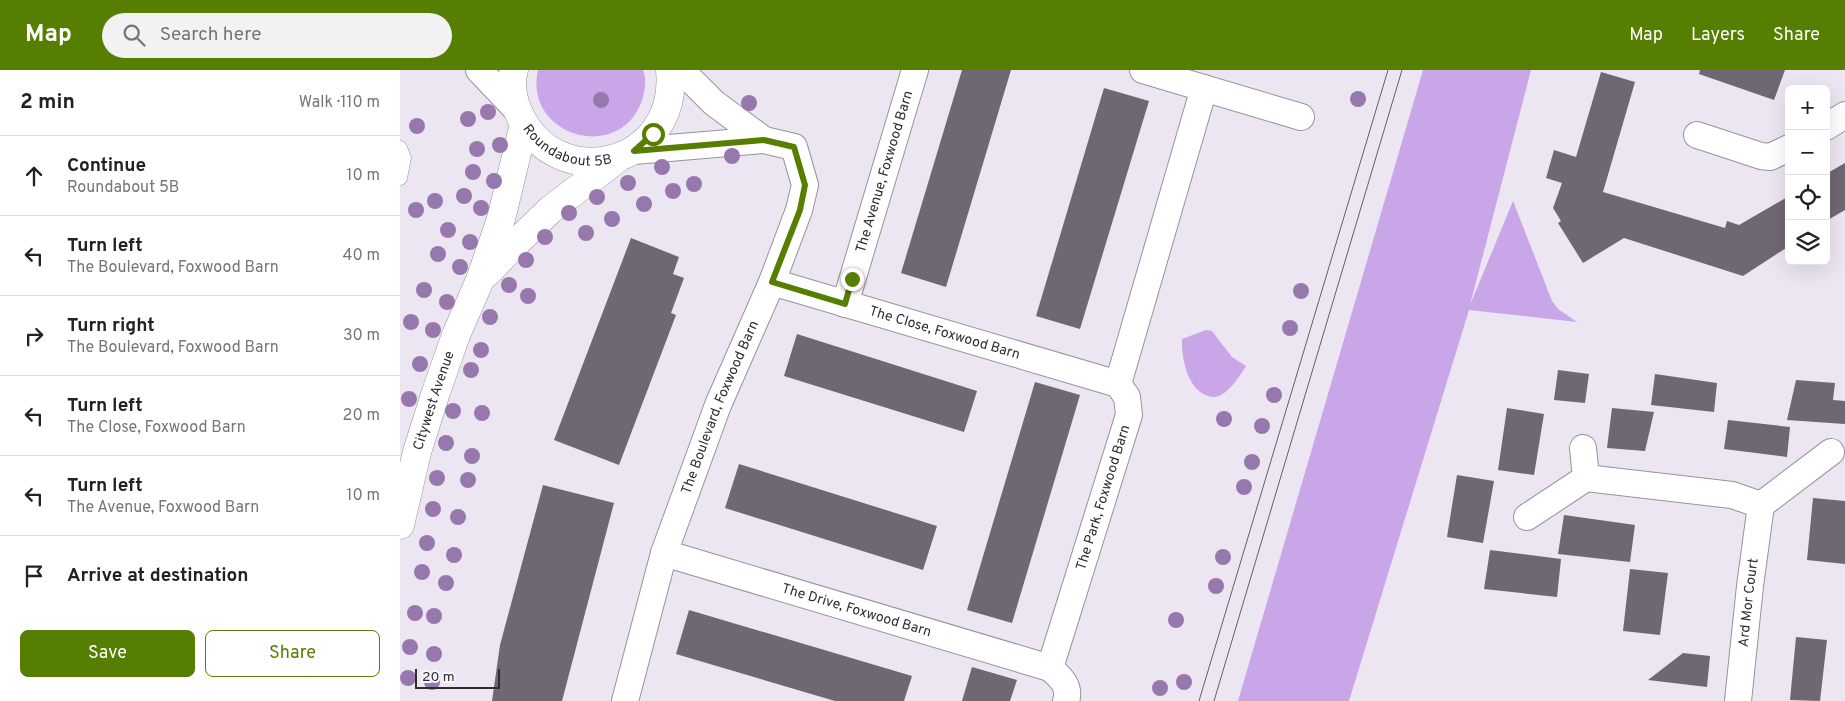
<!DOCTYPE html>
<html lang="en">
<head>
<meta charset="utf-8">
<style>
  :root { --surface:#fff; --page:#f2f2f2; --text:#222; --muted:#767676; --line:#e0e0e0; --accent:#567e00 }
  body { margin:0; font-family:Overpass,sans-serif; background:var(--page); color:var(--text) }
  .controls { position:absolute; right:15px; top:15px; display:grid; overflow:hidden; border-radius:8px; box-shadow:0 5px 20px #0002 }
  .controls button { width:45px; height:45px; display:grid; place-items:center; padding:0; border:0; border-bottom:1px solid var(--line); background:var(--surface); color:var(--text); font:25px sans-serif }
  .scale { position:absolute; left:15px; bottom:12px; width:85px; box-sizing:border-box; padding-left:5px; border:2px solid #2f2d31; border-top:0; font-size:14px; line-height:18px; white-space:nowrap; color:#2f2d31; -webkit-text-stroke:4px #f9f4fe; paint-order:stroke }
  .stop { position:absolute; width:15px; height:15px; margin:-11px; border:4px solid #567e00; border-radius:50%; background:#fff }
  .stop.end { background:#567e00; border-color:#fff; box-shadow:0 1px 5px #0008 }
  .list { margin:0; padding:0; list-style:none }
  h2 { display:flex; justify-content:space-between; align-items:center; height:65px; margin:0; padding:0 20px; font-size:21px }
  h2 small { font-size:16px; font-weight:400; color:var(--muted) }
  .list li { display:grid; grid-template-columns:32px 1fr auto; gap:15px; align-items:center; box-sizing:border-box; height:80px; padding:0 20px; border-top:1px solid var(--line) }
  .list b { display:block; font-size:19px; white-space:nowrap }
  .list p { margin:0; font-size:16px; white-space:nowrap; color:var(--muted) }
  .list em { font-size:16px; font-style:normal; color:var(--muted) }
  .actions { display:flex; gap:10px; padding:15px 20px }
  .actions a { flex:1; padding:11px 0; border:1px solid var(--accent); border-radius:8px; text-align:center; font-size:18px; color:var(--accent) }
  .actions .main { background:var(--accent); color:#fff }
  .icon { flex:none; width:28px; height:28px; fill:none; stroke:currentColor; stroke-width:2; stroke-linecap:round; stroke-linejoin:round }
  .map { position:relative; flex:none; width:1445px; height:631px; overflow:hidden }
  header { display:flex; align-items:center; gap:30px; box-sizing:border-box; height:70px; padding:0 25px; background:var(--accent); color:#fff }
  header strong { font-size:24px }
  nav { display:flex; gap:28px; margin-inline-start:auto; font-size:18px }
  .search { width:350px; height:45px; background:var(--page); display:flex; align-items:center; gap:12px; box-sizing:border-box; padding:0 18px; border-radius:28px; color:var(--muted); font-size:19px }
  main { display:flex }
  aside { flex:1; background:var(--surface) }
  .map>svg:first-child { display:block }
</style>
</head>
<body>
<header>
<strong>Map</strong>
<div class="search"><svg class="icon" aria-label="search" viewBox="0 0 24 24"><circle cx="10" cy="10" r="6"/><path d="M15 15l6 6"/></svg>Search here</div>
<nav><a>Map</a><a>Layers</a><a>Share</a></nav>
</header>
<main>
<aside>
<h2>2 min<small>Walk · 110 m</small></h2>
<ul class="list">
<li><svg class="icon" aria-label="ahead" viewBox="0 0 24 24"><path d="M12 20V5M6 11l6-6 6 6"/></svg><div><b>Continue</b><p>Roundabout 5B</p></div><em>10 m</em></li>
<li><svg class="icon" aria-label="left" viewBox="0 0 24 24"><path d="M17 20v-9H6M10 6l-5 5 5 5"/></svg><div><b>Turn left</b><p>The Boulevard, Foxwood Barn</p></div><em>40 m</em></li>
<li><svg class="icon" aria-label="right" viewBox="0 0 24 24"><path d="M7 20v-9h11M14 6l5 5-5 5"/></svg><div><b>Turn right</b><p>The Boulevard, Foxwood Barn</p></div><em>30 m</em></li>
<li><svg class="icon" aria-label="left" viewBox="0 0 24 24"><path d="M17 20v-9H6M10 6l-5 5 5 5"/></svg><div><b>Turn left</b><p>The Close, Foxwood Barn</p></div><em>20 m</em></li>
<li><svg class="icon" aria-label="left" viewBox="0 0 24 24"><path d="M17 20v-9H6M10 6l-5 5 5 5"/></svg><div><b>Turn left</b><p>The Avenue, Foxwood Barn</p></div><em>10 m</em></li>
<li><svg class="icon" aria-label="arrive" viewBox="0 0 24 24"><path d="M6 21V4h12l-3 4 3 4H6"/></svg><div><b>Arrive at destination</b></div></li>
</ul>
<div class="actions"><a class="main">Save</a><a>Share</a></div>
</aside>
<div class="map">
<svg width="1445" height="631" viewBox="0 0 1445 631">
  <rect width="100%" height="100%" fill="#ece6f2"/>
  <path fill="#c9a6e8" d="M138,0H243C247,10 245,21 242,30C221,94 123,67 138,0Z
    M1023,0H1131L1070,235L1113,131L1152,231L1158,239L1177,252L1069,240L949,631H838Z
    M806,260L812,261L832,287L846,296C840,306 826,328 813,327C788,325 781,288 782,269Z"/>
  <path fill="#6d6872" d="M562,0H611L546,217L501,203Z
    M1300,0H1385L1374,30L1299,4Z
    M1201,2L1235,12L1203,122L1325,158L1327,151L1339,155L1389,126V176L1343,206L1224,168L1183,193L1158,153L1161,151L1153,138L1162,113L1146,108L1154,80L1176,87Z
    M704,18L749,31L680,259L636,246Z
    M1445,93V140L1426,151V104Z
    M231,168L279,187L273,204L284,208L271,243L276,245L219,395L154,370Z
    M397,264L577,321L564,362L384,306Z
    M1158,300L1189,304L1185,333L1154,330Z
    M1255,304L1317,313L1314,342L1251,335Z
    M1396,310L1435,313L1433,330L1445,331V354L1387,350Z
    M635,312L680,325L612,553L567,540Z
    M1107,338L1144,344L1134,405L1098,400Z
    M1212,338L1254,342L1245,381L1207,378Z
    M1328,350L1390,357L1387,387L1324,379Z
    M339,394L537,456L523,500L325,438Z
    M1057,405L1094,411L1083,473L1047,467Z
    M143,415L214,433L162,631H92L100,575Z
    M1413,428L1445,431V494L1407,490Z
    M1164,445L1235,455L1230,492L1158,484Z
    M1090,480L1161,489L1157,527L1084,519Z
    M1230,499L1268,503L1260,565L1223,561Z
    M289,540L512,606L504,631H435L276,584Z
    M1396,567L1427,570L1420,631L1390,630Z
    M1283,583L1310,586L1307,617L1248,610Z
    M572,597L617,610L610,631H562Z"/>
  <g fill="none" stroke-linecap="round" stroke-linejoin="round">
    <g stroke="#98929d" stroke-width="15">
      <path id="service" d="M0,78L4,88L0,108"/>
    </g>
    <g stroke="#98929d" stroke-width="28">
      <g id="minor">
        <path d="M79,0L119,42"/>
        <path d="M281,0L314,33L364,70"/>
        <path d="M743,0L901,47"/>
        <path d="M1426,57L1445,45"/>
        <path d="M1297,65L1361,86L1370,87L1389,78"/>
        <path id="s1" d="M372,212L718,314"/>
        <path id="s2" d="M445,234L515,0"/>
        <path d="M1186,408L1332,425L1361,435L1431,382"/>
        <path d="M1127,447L1186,408L1183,378"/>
        <path id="s3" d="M264,483L650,598"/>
        <path id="s4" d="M225,631L264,483L279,442L318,335L372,212L399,140L405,115L394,77L364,70L234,81"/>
        <path id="s5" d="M666,631C671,616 660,607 650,598L729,345L727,327L718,314L804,18"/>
        <path id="s6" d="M1338,631L1350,516L1361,435"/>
      </g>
    </g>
    <g stroke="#98929d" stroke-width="29">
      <g id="secondary">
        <path id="s7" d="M114,0C110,13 113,29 118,41C154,127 280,97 270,0"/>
        <path d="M88,202L115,174L150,140L217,89"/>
        <path id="s8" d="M0,455L17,382L36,322L56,265L80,210L101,149L124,54"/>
      </g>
    </g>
    <use href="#service" stroke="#fff" stroke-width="14"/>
    <use href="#minor" stroke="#fff" stroke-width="26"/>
    <use href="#secondary" stroke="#fff" stroke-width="28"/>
    <path stroke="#625f65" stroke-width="1" d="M799,631L988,0
      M814,631L1002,0"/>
  </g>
  <g fill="#9778ac">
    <circle cx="958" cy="29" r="8"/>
    <circle cx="201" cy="30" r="8"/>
    <circle cx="349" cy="33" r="8"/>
    <circle cx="88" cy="42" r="8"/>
    <circle cx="68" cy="49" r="8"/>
    <circle cx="17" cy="56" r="8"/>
    <circle cx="100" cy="75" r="8"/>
    <circle cx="77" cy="79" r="8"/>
    <circle cx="332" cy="86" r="8"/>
    <circle cx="262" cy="97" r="8"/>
    <circle cx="73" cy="102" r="8"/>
    <circle cx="94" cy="111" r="8"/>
    <circle cx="228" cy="113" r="8"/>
    <circle cx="294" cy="114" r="8"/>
    <circle cx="273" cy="121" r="8"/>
    <circle cx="64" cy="126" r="8"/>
    <circle cx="197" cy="127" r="8"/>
    <circle cx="35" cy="131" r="8"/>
    <circle cx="244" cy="134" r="8"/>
    <circle cx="81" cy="138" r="8"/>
    <circle cx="16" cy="140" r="8"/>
    <circle cx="169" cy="143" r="8"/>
    <circle cx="212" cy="149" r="8"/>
    <circle cx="48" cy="160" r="8"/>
    <circle cx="186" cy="163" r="8"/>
    <circle cx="145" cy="167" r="8"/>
    <circle cx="70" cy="172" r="8"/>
    <circle cx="38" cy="184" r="8"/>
    <circle cx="126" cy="190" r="8"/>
    <circle cx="60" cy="197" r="8"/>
    <circle cx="109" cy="215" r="8"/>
    <circle cx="24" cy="220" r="8"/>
    <circle cx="901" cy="221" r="8"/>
    <circle cx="128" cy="226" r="8"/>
    <circle cx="47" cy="232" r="8"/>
    <circle cx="90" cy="247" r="8"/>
    <circle cx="11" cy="252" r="8"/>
    <circle cx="890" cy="258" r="8"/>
    <circle cx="33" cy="260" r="8"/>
    <circle cx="81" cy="280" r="8"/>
    <circle cx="20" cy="294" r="8"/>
    <circle cx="71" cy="300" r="8"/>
    <circle cx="874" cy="325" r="8"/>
    <circle cx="9" cy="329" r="8"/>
    <circle cx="53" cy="341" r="8"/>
    <circle cx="82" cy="343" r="8"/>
    <circle cx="824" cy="349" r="8"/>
    <circle cx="862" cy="356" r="8"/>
    <circle cx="46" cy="373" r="8"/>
    <circle cx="72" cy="386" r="8"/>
    <circle cx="852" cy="392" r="8"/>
    <circle cx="37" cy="408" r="8"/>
    <circle cx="68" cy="410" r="8"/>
    <circle cx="844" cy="417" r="8"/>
    <circle cx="33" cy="439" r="8"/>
    <circle cx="58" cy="447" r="8"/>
    <circle cx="27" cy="473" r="8"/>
    <circle cx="54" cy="485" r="8"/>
    <circle cx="823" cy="487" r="8"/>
    <circle cx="22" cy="502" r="8"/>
    <circle cx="46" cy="513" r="8"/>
    <circle cx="816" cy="516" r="8"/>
    <circle cx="15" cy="543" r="8"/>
    <circle cx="34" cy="546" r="8"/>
    <circle cx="776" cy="550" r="8"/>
    <circle cx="10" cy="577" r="8"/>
    <circle cx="34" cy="584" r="8"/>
    <circle cx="8" cy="608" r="8"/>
    <circle cx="32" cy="612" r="8"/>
    <circle cx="784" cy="612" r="8"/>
    <circle cx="760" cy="618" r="8"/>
  </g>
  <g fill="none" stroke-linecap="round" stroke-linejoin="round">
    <path stroke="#567e00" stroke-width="6" d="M253,64L234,81L364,70L394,77L405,115L400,140L372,212L445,234L452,209"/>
  </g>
  <g text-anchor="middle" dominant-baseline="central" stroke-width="5" stroke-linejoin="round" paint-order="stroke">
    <g font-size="14" fill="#2f2d31" stroke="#f9f4fe">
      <text stroke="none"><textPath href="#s7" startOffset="108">Roundabout 5B</textPath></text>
      <text stroke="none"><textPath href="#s2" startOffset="138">The Avenue, Foxwood Barn</textPath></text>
      <text stroke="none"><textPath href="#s1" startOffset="180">The Close, Foxwood Barn</textPath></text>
      <text stroke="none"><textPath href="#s8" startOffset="129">Citywest Avenue</textPath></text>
      <text stroke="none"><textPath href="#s4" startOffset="309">The Boulevard, Foxwood Barn</textPath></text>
      <text stroke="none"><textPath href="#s5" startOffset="218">The Park, Foxwood Barn</textPath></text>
      <text stroke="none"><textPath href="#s6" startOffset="99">Ard Mor Court</textPath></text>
      <text stroke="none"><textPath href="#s3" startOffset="201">The Drive, Foxwood Barn</textPath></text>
    </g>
  </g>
</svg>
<div class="controls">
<button>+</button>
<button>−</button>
<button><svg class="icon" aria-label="locate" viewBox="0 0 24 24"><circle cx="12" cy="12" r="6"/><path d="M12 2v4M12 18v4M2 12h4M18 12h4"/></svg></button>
<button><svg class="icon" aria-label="layers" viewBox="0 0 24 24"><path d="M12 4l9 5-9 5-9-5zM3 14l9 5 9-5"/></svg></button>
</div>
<div class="scale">20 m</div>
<div class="stop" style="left:253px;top:64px"></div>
<div class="stop end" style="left:452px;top:209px"></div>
</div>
</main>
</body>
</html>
